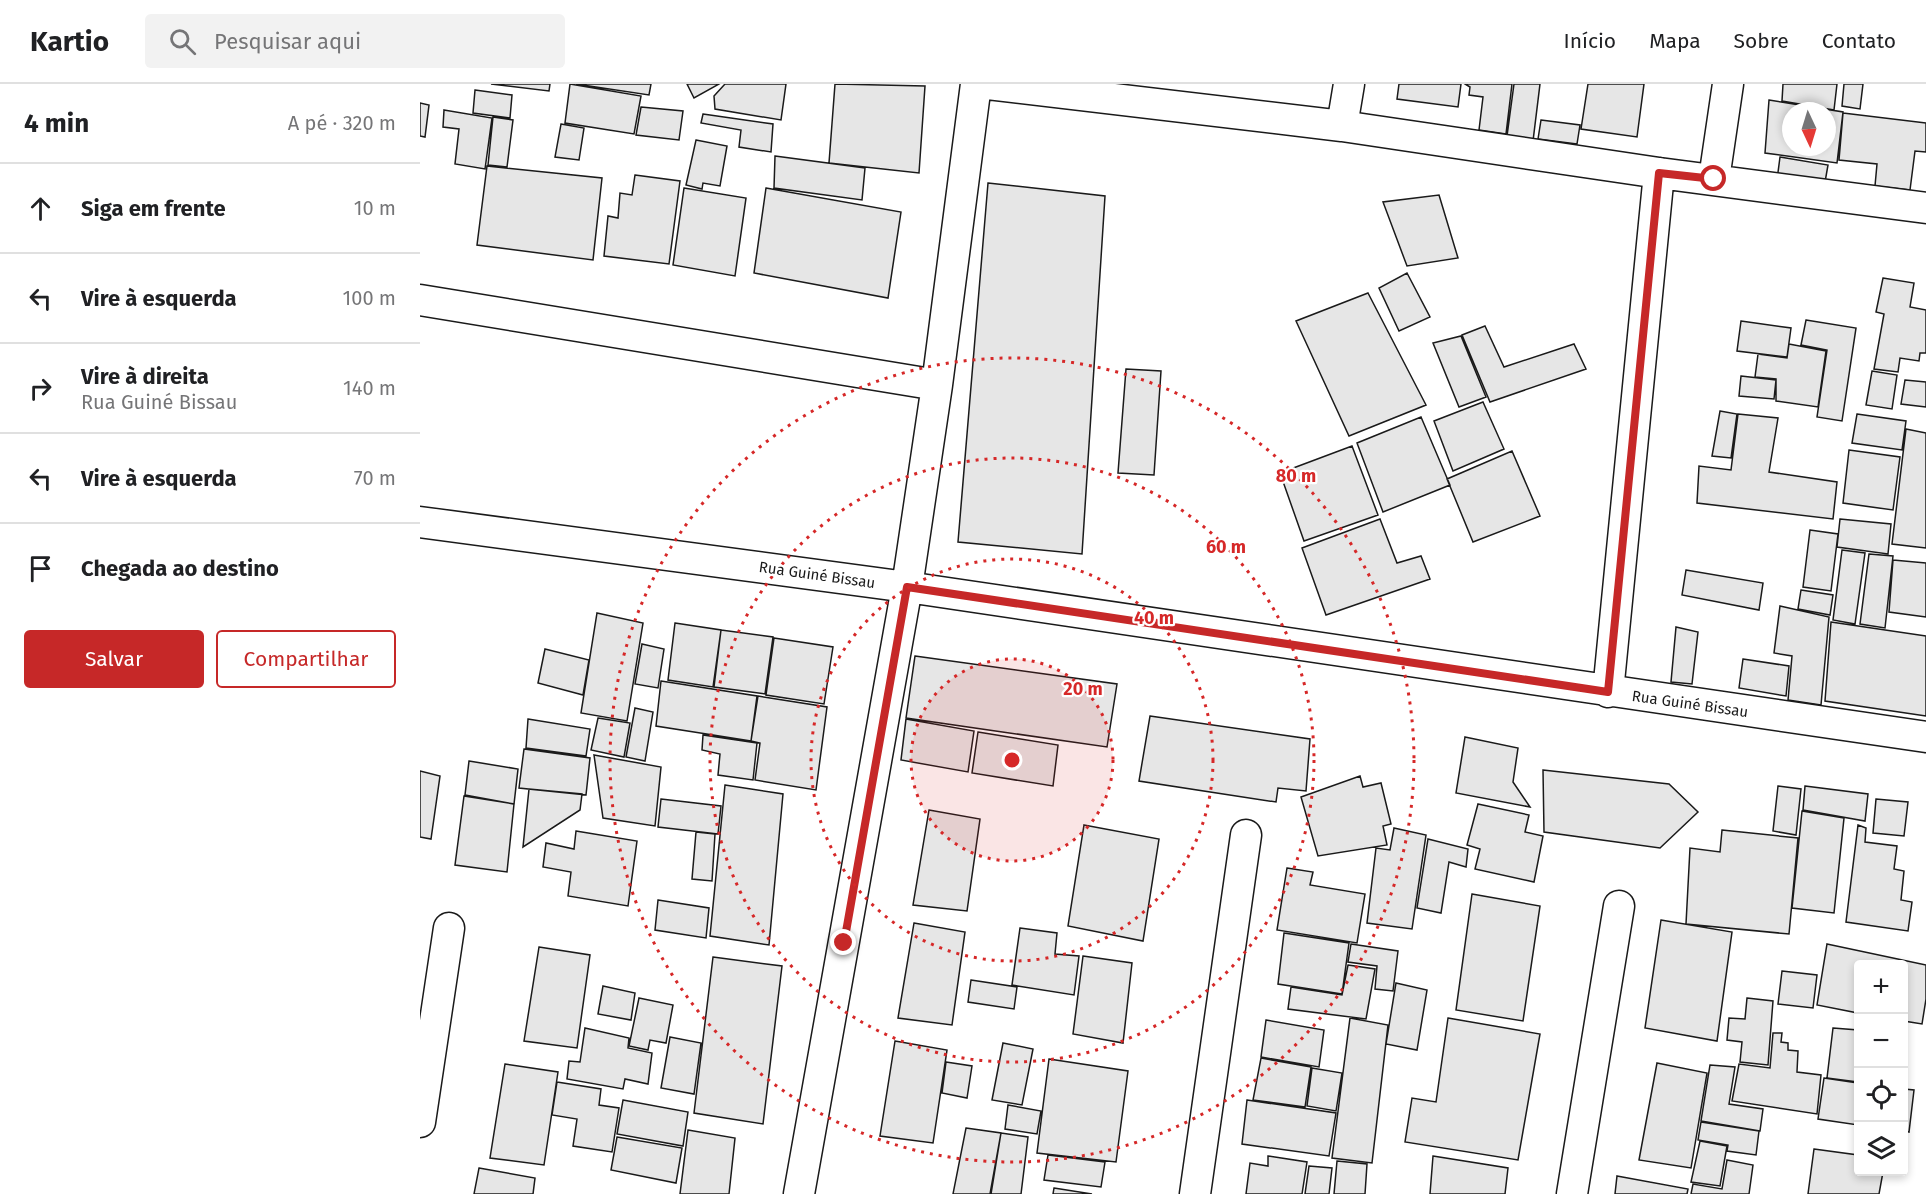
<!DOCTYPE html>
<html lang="pt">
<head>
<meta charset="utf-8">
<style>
  :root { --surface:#fff; --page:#f2f2f2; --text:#202124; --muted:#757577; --line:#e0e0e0; --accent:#c62828 }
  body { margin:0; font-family:"Fira Sans",sans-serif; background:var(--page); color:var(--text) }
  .controls { position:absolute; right:18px; bottom:18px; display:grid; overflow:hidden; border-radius:6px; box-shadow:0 3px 9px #0003 }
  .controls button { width:54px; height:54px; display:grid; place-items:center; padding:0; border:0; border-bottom:2px solid var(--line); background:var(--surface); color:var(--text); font:30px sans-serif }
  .compass { position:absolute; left:1362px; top:18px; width:54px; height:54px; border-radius:50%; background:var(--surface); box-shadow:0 3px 9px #0003; rotate:176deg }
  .stop { position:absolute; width:18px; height:18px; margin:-14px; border:4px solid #c62828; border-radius:50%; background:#fff }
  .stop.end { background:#c62828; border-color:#fff; box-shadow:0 2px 6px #0008 }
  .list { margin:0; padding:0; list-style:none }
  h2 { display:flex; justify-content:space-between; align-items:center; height:78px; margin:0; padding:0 24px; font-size:26px }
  h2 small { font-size:20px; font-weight:400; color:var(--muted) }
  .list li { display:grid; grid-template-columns:39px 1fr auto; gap:18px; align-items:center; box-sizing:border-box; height:90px; padding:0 24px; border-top:2px solid var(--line) }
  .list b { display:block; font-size:22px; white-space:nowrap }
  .list p { margin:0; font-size:20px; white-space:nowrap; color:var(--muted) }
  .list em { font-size:20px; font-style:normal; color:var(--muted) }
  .actions { display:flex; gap:12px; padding:18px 24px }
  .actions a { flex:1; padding:14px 0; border:2px solid var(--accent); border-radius:6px; text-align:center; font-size:21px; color:var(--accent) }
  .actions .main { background:var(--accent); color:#fff }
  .icon { flex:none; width:33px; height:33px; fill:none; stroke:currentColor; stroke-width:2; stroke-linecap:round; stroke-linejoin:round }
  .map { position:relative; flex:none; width:1506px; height:1110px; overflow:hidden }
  header { display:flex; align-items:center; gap:36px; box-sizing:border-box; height:84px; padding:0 30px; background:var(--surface); border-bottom:2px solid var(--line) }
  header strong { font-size:28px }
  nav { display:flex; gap:33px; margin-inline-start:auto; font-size:21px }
  .search { width:420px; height:54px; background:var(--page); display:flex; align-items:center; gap:15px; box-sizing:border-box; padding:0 21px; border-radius:6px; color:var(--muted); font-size:22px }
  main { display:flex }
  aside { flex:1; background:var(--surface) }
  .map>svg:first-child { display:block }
</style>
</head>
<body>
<header>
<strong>Kartio</strong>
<div class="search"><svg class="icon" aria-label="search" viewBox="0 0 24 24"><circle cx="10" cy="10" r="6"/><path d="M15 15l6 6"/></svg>Pesquisar aqui</div>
<nav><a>Início</a><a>Mapa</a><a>Sobre</a><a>Contato</a></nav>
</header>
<main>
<aside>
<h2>4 min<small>A pé · 320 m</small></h2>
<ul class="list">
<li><svg class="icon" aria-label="ahead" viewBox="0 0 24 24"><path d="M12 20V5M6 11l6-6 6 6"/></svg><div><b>Siga em frente</b></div><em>10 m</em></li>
<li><svg class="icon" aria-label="left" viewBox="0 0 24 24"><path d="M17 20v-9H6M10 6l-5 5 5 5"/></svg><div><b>Vire à esquerda</b></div><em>100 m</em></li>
<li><svg class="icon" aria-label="right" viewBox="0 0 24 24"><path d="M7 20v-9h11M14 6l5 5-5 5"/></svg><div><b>Vire à direita</b><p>Rua Guiné Bissau</p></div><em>140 m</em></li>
<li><svg class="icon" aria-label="left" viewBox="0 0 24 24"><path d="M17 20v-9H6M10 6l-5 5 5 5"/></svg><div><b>Vire à esquerda</b></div><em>70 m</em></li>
<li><svg class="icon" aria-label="arrive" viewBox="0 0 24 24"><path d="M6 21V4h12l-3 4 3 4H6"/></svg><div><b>Chegada ao destino</b></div></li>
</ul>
<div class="actions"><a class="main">Salvar</a><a>Compartilhar</a></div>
</aside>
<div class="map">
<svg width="1506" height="1110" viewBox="0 0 1506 1110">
  <rect width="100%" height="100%" fill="#fff"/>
  <path fill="#e6e6e6" stroke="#1a1a1a" stroke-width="1.5" fill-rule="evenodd" d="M71,0H130L129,7Z
    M150,0L221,12L214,50L145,39Z
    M156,0H231L229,11Z
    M267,0H299L274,14Z
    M305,0H366L361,36L295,25L294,12Z
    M415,0L505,2L499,89L409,79Z
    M979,0H1041L1038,23L977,15Z
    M1045,0H1092L1086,50L1059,46L1063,13L1049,11L1050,3Z
    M1094,0H1120L1113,57L1087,52Z
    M1168,0H1224L1217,53L1161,45Z
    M1363,0H1417L1414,26L1362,17Z
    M1424,0H1443L1440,25L1422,22Z
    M55,6L92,11L90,34L53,29Z
    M1349,16L1423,28L1417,79L1345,69ZM1371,27H1407V63H1371Z
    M0,19L9,21L5,53L0,52Z
    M221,23L263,27L259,56L216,51Z
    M24,26L72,34L65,85L35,80L39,45L23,43Z
    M1423,29L1506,39V68L1495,67L1490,106L1455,102L1457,80L1419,76Z
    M283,30L353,40L351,68L319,63L321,46L281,39Z
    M73,33L93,36L87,83L68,81Z
    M1121,36L1160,41L1157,60L1118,55Z
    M141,40L164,44L159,76L135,73Z
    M276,56L307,62L300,102L283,99L282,105L266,101Z
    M355,72L445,84L442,116L354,104Z
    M1360,73L1408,81L1404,104L1357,96Z
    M67,82L182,94L173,176L57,161Z
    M215,91L260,97L249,180L184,172L188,132L198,134L200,109L212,111Z
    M568,99L685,112L662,470L538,458Z
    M264,104L326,114L315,192L253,181Z
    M346,104L481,128L468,214L334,189Z
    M1019,111L1038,174L987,182L963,118Z
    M987,189L1010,233L979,247L959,204Z
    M1463,194L1494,199L1490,223L1506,226V269H1500L1499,277L1480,274L1478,288L1454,285L1464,230L1456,228Z
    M948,209L1006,321L929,352L876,237Z
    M1386,236L1436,244L1422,337L1397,333L1407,266L1381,261Z
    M1321,237L1371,244L1367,273L1317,267Z
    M1065,242L1084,283L1154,260L1166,285L1070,318L1042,251Z
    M1041,252L1066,313L1039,323L1013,259Z
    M1369,260L1406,267L1398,323L1356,317V295L1335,293L1338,270L1367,274Z
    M706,285L741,287L734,391L698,389Z
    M1452,287L1477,291L1472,325L1446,321Z
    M1321,292L1356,296L1354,315L1319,312Z
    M1485,296L1506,298V323L1481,320Z
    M1063,318L1084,365L1033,387L1014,337Z
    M1300,327L1317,330L1311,374L1292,372Z
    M1318,330L1358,334L1349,388L1417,398L1413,435L1277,419L1279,382L1311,386Z
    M1437,330L1486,337L1482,366L1432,359Z
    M1001,333L1030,401L963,428L937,359Z
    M1486,345L1506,349V464L1472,460Z
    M932,362L958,431L884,457L860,389Z
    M1429,366L1480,373L1473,426L1423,419Z
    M1092,367L1120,432L1053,458L1027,395Z
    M960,435L977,479L1001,472L1010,495L906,531L882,464Z
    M1420,435L1471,440L1468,470L1417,463Z
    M1390,446L1418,450L1411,507L1383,503Z
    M1422,466L1445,469L1435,540L1413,536Z
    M1449,470L1473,472L1465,544L1440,540Z
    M1473,476L1506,479V533L1469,528Z
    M1266,486L1343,499L1339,526L1262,511Z
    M1381,506L1413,511L1410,531L1378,525Z
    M1360,522L1409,533L1401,621L1368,616L1372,572L1354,569Z
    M177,529L223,539L207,637L161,629Z
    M1411,538L1506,552V632L1405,617Z
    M255,539L301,546L293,603L248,596Z
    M1256,543L1278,548L1272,600L1251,598Z
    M301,546L353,553L345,610L294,603Z
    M354,554L413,563L404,620L346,611Z
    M222,560L244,565L238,604L215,600Z
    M125,565L169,576L163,611L118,599Z
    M495,572L697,600L687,663L486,634Z
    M1323,575L1369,582L1366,612L1319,604Z
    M241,597L337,612L331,657L236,642Z
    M338,612L407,623L396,706L335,696L340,659L331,657Z
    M215,624L233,628L225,677L206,673Z
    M730,632L890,655L886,707L858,704L856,718L719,697Z
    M178,634L210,639L204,673L171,666Z
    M108,635L170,645L166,672L106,664Z
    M486,635L554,647L548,688L481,676Z
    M558,648L638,661L633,702L552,689Z
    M283,651L337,659L333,696L298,691L300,670L282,666Z
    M1045,653L1098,664L1093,698L1110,723L1036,709Z
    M104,665L170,674L166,711L99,704Z
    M174,671L241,683L235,742L183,734Z
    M49,677L98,685L94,720L45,711Z
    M1123,686L1249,700L1278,728L1240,764L1124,748Z
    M0,687L20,692L11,755L0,753Z
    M940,692L943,703L961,699L971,740L963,742L967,761L898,772L881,713Z
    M305,701L363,710L349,861L290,852Z
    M1358,702L1381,705L1376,751L1353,747Z
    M1385,702L1448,710L1445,737L1383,726Z
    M109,705L162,710L160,726L103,763Z
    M44,712L94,720L87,788L35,781Z
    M241,715L301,722L298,750L238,743Z
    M1456,715L1488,718L1484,752L1453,749Z
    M1058,720L1109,731L1105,748L1123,752L1114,798L1055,785L1060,765L1047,761Z
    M509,726L560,735L547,827L493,821Z
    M1382,727L1424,734L1414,829L1372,824Z
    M664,741L739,755L723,857L648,842Z
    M1438,741L1446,744L1445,758L1477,762L1474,785L1484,787L1481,816L1492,818L1488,847L1426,838Z
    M974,744L1006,751L992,845L947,839L956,764L970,766Z
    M1302,746L1378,754L1369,850L1266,840L1270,764L1300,768Z
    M156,747L217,757L208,822L148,812L151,788L123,783L126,759L154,765Z
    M276,748L295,750L292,797L272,795Z
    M1008,755L1048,765L1046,783L1029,778L1021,829L997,824Z
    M867,784L893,788L890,801L945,810L937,859L857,846Z
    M1052,810L1120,822L1103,937L1036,926Z
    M238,816L289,824L286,854L235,846Z
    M1241,836L1312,848L1297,957L1225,944Z
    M494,839L545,848L532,941L478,934Z
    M600,844L637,849L635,870L659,872L654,911L592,901Z
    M864,849L929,859L922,910L858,900Z
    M931,860L978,867L973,907L955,905L957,882L928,878Z
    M1407,860L1506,881V915L1502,940L1484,937V880H1438V929L1397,921Z
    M119,863L170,871L157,964L104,957Z
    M663,872L712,879L703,959L653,950Z
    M293,873L362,882L343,1040L274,1029Z
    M928,881L955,885L946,935L868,925L871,903L922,911Z
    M1362,887L1397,891L1393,924L1358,920Z
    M551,896L597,903L594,925L548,918Z
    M976,899L1007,906L997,966L966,960Z
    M183,902L215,909L211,936L178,930Z
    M219,914L253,921L246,959L230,956L228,966L209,962Z
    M1327,914L1353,917L1348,981L1320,978L1322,958L1307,956L1309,934L1325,935Z
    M930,934L968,941L952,1079L912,1074Z
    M1028,934L1120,950L1098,1076L985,1058L992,1014L1016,1018Z
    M846,936L904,946L899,983L841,973Z
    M165,944L209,954L208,964L232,969L228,1000L205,995L203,1005L147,995L149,977L160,978Z
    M1413,944L1438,946V998L1407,994Z
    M1353,949H1362L1361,958L1368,959V966L1378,967L1377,988L1401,991L1397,1030L1312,1017L1319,980L1350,984Z
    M250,953L281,959L274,1010L241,1004Z
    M475,957L527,966L513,1059L460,1052Z
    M583,959L613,965L602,1021L572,1016Z
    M841,974L891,983L885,1023L833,1016Z
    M629,975L708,987L696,1078L617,1069Z
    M526,978L552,982L547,1014L522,1009Z
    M1237,979L1287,989L1271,1084L1219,1076Z
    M85,980L138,988L124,1081L70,1074Z
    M1290,981L1315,983L1309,1020L1343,1025L1340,1047L1281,1037Z
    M892,984L922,989L916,1027L887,1022Z
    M1404,994L1438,999V1041L1398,1035Z
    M137,998L181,1005L179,1021L199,1024L192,1068L153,1062L157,1035L132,1031Z
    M1484,1005L1494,1006L1489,1048L1484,1047Z
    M203,1016L268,1028L263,1062L197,1050Z
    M827,1016L916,1029L909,1072L822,1060Z
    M588,1021L621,1027L617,1050L585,1045Z
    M1281,1038L1339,1047L1336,1071L1307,1067L1308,1061L1278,1056Z
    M546,1044L581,1049L570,1110H533Z
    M268,1046L315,1054L309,1110H260Z
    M581,1049L608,1053L601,1110H571Z
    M197,1053L262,1064L256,1099L191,1086Z
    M1280,1057L1307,1062L1300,1102L1271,1098Z
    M1394,1065L1438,1071V1088H1463L1459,1110H1388Z
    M628,1071L685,1078L681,1103L624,1096Z
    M848,1072L887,1078L882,1110H826L830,1079L848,1082Z
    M1013,1072L1088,1084L1085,1110H1010Z
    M1307,1076L1333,1081L1329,1110H1271L1273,1100L1302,1105Z
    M917,1077L947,1080L945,1110H914Z
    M889,1082L912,1084L909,1110H885Z
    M59,1084L115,1094L113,1110H54Z
    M1197,1092L1268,1105L1267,1110H1195Z
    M634,1104L672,1110H633Z"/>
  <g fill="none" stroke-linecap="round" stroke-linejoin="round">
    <g stroke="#1a1a1a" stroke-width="33">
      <path id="street" d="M568,0L922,42L1239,89L1506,124
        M922,42L929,0
        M1294,95L1308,0
        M0,216L517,301
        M0,438L487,503L1506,653
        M1188,608L1239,89
        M0,1038L29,844
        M379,1110L487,503L517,301L556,0
        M775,1110L826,751
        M1152,1110L1199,822"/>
    </g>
    <use href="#street" stroke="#fff" stroke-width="30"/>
  </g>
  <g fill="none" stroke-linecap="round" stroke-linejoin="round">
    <path stroke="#c62828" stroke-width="8" d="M424,859L487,503L1188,608L1239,89L1294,95"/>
  </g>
  <circle cx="592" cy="676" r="101" fill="#d62828" fill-opacity=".12"/>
  <g fill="none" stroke="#d62828" stroke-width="3" stroke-dasharray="3 6">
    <circle cx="592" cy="676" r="101"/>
    <circle cx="592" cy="676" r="201"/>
    <circle cx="592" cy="676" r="302"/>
    <circle cx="592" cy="676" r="402"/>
  </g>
  <g text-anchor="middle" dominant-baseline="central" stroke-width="4.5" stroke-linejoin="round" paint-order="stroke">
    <g font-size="15" fill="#1a1a1a" stroke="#fff">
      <text transform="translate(397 491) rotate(8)">Rua Guiné Bissau</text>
      <text transform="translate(1270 620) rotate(8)">Rua Guiné Bissau</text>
    </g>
  </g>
  <circle cx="592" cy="676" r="9" fill="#d62828" stroke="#fff" stroke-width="3"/>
  <g font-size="18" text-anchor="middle" font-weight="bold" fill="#d62828" stroke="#fff" stroke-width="4.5" stroke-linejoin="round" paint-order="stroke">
    <text x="876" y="398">80 m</text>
    <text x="806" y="469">60 m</text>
    <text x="734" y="540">40 m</text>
    <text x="663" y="611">20 m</text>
  </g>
</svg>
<div class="controls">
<button>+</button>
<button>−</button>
<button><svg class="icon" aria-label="locate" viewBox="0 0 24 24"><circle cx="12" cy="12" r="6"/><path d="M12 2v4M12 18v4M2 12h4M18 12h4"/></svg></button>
<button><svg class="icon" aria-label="layers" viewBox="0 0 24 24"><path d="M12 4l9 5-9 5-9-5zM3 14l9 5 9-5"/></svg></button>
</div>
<svg class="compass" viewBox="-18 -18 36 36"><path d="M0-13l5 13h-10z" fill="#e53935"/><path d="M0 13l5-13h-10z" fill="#757577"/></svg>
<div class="stop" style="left:1294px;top:95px"></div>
<div class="stop end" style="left:424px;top:859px"></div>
</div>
</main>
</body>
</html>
